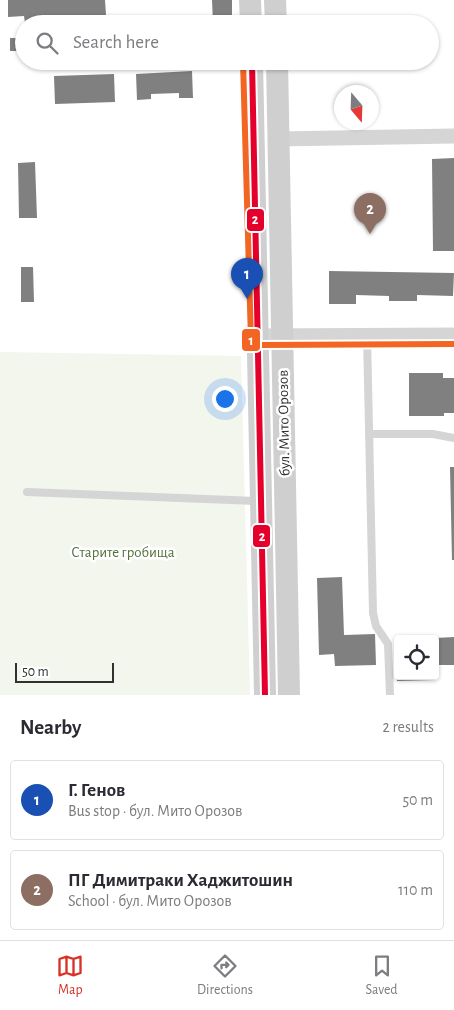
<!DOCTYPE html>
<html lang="en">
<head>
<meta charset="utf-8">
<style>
  :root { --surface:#fff; --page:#f2f2f3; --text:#2b2b33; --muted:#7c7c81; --line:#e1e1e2; --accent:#d93025 }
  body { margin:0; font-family:"Alegreya Sans",sans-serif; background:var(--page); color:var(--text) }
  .controls { position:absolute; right:15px; bottom:15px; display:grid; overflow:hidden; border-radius:5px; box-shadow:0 1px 4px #0004 }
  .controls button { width:45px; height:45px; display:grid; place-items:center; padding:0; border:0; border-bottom:1px solid var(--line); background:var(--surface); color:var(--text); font:25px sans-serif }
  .compass { position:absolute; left:334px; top:85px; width:45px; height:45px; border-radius:50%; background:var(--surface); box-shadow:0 1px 4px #0004; rotate:161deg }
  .scale { position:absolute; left:15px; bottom:12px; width:99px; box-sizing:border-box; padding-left:5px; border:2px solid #313131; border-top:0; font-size:14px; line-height:18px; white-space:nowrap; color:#313131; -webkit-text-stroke:4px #fff; paint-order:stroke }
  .you { position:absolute; left:224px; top:398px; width:18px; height:18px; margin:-12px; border:4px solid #fff; border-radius:50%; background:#1a73e8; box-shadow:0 0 0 8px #1a73e833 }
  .badge { display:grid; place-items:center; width:32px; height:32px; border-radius:50%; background:var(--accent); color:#fff; font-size:16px; font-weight:700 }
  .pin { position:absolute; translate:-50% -41px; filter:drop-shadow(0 1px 2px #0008) }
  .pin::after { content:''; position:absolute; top:26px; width:18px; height:15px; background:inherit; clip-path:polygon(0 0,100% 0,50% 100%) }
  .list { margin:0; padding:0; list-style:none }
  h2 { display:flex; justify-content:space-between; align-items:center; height:65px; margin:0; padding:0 20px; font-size:21px }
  h2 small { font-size:16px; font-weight:400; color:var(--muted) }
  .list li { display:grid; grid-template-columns:32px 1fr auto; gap:15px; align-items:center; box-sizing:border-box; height:80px; margin:0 10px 10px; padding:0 10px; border:1px solid var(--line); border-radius:5px }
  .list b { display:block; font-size:19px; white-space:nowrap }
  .list p { margin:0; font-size:16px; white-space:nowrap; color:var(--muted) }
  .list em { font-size:16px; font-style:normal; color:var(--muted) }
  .icon { flex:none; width:28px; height:28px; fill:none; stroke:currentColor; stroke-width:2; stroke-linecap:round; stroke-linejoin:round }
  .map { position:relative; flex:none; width:454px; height:695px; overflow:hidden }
  .search { position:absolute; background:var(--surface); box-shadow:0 1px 4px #0004; left:15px; right:15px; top:15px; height:55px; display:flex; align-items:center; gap:12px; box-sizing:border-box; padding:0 18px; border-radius:28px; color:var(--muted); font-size:19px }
  .sheet { height:245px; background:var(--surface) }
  nav { display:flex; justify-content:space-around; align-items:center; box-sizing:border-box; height:70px; border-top:1px solid var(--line); background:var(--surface); font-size:14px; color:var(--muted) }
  nav a { display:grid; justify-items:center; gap:2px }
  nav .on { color:var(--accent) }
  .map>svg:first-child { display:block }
</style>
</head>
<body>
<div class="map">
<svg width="454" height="695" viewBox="0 0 454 695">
  <rect width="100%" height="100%" fill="#fff"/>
  <path fill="#f2f6ed" d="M0,352L241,356L250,695H0Z"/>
  <path fill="#808080" d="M8,0H105L106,15L73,16V23H25L24,16L8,17Z
    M212,0H232V24H213Z
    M10,38H24V51H10Z
    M192,71L193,98H179V93L151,94V99L137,100L136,74Z
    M114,74L115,102L55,104L54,76Z
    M454,158V251H433L432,159Z
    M35,162L37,218H19L18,163Z
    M21,267H33L34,302H21Z
    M329,271L454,273L453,296L417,295V301H389V296L356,295V304H329Z
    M409,373H443V378H454V413H444V416H409Z
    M450,467H454V560H452Z
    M342,577L344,635L375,634L376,665L335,666L334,654L319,655L317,578Z
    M454,637V665H435V638Z
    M397,676H433V680L397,681Z"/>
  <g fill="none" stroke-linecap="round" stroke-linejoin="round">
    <path stroke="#d5d5d5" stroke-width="8" d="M367,336L373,613L376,626L388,644L390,695
      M369,434H433L454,438
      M27,492L259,501"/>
    <path stroke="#d5d5d5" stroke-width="15" d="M278,139L454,136
      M258,336L454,335"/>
    <path stroke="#cfcfcf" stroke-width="22" d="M250,0L251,24
      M275,0L276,24
      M252,61L265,695
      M277,61L289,695"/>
    <g stroke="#fff" stroke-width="10">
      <path id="bus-1" d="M252,61L265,695"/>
    </g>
    <g stroke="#fff" stroke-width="10">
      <path id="bus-2" d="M243,61L251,341L258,345L454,344"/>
    </g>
    <use href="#bus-1" stroke="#e4002b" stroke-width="6"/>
    <use href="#bus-2" stroke="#f26522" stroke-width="6"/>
  </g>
  <g text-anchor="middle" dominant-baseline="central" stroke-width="5" stroke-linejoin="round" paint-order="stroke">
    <g font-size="15" fill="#313131" stroke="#fff">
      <text transform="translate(284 423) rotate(-91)">бул. Мито Орозов</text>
    </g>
    <g font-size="15" fill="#53723a" stroke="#fff">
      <text x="123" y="552">Старите гробища</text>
    </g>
  </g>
  <g stroke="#fff" stroke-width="2">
    <rect x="246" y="208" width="19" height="24" rx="5" fill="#e4002b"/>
    <rect x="241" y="328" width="20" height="24" rx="5" fill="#f26522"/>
    <rect x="252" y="524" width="19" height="24" rx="5" fill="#e4002b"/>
  </g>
  <g font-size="14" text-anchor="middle" font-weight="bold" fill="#fff">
    <text x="255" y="224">2</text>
    <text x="251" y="345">1</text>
    <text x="262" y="541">2</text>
  </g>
</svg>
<div class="controls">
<button><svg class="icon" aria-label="locate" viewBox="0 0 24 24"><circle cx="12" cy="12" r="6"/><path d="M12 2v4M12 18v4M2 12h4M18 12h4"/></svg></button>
</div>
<svg class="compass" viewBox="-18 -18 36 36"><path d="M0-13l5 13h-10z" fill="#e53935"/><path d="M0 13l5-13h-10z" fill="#7c7c81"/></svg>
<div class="scale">50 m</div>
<div class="you"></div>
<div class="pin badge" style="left:247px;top:299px;background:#1a4fb4">1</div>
<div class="pin badge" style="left:370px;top:234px;background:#8d6e63">2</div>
<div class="search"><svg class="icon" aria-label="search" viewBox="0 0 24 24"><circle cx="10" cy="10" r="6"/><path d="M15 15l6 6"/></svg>Search here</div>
</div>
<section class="sheet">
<h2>Nearby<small>2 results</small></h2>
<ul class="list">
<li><span class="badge" style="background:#1a4fb4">1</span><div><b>Г. Генов</b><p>Bus stop · бул. Мито Орозов</p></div><em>50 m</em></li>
<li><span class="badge" style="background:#8d6e63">2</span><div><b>ПГ Димитраки Хаджитошин</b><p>School · бул. Мито Орозов</p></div><em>110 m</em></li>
</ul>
</section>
<nav>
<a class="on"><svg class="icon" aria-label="map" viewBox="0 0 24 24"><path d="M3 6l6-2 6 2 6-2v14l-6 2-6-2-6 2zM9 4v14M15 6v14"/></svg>Map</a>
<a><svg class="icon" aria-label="directions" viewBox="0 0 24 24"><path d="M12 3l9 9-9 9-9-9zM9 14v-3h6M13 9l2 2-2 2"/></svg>Directions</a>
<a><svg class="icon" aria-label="saved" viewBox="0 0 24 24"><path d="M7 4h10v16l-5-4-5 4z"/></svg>Saved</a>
</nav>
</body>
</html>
